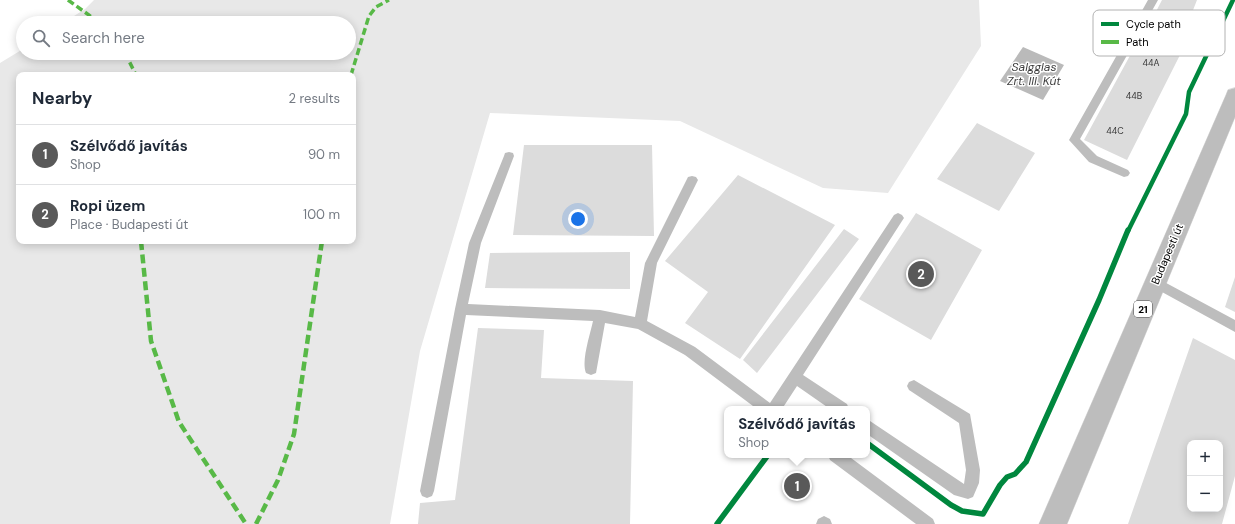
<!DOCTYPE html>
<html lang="en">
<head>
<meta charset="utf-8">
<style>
  :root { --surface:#fff; --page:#f2f2f3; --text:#1f2937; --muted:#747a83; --line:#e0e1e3; --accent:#595959 }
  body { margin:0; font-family:"DM Sans",sans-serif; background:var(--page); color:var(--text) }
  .controls { position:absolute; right:12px; bottom:12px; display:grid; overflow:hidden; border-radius:8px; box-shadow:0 2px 10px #0003 }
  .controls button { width:36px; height:36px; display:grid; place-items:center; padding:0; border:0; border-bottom:1px solid var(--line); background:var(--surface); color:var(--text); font:20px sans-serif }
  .you { position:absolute; left:578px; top:219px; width:14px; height:14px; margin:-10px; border:3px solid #fff; border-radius:50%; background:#1a73e8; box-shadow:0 0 0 6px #1a73e833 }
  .badge { display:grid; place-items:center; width:26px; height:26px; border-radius:50%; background:var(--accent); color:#fff; font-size:13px; font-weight:700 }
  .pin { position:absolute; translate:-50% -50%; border:2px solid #fff; box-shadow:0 1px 4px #0006 }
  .popup { position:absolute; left:724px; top:406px; width:146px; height:52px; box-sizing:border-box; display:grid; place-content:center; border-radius:8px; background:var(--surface); filter:drop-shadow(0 1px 3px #0005); font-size:13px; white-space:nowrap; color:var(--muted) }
  .popup b { font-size:15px; color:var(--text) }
  .popup::after { content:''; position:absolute; left:50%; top:100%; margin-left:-8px; border:8px solid transparent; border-top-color:var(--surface) }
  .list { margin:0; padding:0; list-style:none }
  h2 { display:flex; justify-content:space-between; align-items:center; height:52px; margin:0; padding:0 16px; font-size:17px }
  h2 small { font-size:13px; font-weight:400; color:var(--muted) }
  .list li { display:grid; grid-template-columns:26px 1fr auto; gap:12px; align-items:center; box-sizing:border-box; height:60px; padding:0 16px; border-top:1px solid var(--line) }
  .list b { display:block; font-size:15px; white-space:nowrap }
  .list p { margin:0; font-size:13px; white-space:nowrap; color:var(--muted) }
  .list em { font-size:13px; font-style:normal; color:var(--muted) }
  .icon { flex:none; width:22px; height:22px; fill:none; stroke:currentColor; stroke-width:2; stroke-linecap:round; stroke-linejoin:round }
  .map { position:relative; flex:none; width:1235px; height:524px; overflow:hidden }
  .search { position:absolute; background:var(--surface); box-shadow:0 2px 10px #0003; left:16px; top:16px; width:340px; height:44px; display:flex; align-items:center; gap:10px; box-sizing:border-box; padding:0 14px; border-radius:22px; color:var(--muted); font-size:15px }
  .panel { position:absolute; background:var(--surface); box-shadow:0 2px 10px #0003; left:16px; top:72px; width:340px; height:172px; border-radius:8px }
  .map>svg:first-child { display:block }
</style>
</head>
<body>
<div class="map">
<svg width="1235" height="524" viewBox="0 0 1235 524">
  <rect width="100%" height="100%" fill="#fff"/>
  <path fill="#e8e8e8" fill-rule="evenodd" d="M94,0H979L981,46L888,193L823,188L680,121L490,113L420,351L390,524H0V63L23,49V53H349V23H63L85,9ZM19,75H353V241H19Z"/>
  <path fill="#bababa" d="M1023,47L1064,65L1043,100L1000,81Z"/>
  <path fill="#dcdcdc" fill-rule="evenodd" d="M1162,0H1197L1182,38L1148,27Z
    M1139,39L1180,55L1127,160L1084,140Z
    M977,123L1035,153L999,211L937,179Z
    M524,145H652L654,236L513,235Z
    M738,175L835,225L740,359L685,323L708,292L665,261Z
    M916,213L982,250L931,340L859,299Z
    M844,229L859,239L757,373L743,360Z
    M630,252V289L485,288L490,253Z
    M1235,277V312L1225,307Z
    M478,328L544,330L541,378L633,381L630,524H418L420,503L455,500Z
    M1193,338L1235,360V476L1222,524H1128ZM1190,443H1220V509H1190Z"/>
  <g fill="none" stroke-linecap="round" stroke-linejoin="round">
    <g stroke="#dbdbdb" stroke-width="1">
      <path id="primary" d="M1235,88V117L1067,524H1039L1226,95L1228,90Z"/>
    </g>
    <path fill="#bdbdbd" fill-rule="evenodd" d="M1148,0H1158L1080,139L1097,156L1128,170L1130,173L1128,176L1124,177L1089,162L1069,140Z
      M509,152L513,153L514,156L481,243L468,304L600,310L635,317L645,263L688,177L692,176L696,177L698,180L657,263L647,321L695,347L770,403L894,215L898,213L902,215L904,218L902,221L803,375L847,404L849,409H830L797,386L782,409H757L685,355L638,329L605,323L596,373L591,375L586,373C581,361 590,335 593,321L466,315L434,491L432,496L427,498L422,496L420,491L455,309L469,243L504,156L505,153Z
      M1155,277L1235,320V332L1151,286L1149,282L1151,278Z
      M914,380L970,414L980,470L979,483L973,497L968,499L954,495L867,434V419L964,484L966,470L959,423L909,390L907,386L909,382Z
      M828,455H847L933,519L935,524H916L830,460Z
      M824,516L830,519L832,524H816L818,519Z"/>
    <use href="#primary" fill="#bdbdbd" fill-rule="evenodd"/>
    <path stroke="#58b947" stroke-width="3.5" stroke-dasharray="7 3.5" stroke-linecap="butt" d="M68,0L100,23
      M125,53L136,75
      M351,75L369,16L376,7L389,0"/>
    <path stroke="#58b947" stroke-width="4.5" stroke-dasharray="9 4.5" stroke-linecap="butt" d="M141,241L151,341L179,422L246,524
      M256,524L278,480L294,434L322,241"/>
    <g stroke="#fff" stroke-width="6">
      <path id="cycleway-far1" d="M1128,231L1186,114L1189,92L1233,0"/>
    </g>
    <g stroke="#fff" stroke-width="8">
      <path id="cycleway" d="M867,443L951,505L962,511L983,514L1000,485L1007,477L1015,474L1026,462L1099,300L1128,230
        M717,524L768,455"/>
    </g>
    <use href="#cycleway-far1" stroke="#00873e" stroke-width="4.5"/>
    <use href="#cycleway" stroke="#00873e" stroke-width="5.5"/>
  </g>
  <g text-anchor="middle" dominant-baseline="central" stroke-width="3" stroke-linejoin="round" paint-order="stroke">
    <g font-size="9" fill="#373737">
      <text x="1151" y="63">44A</text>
      <text x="1134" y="96">44B</text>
      <text x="1115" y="131">44C</text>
    </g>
    <rect fill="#fff" stroke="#4c4c4c" stroke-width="1" x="1134" y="301" width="18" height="16" rx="3"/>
    <g font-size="10" font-weight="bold" fill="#000">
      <text x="1143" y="309">21</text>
    </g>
    <g font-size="11" fill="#000" stroke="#fff">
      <text transform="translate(1167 254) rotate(-67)">Budapesti út</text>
    </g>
    <g font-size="12" font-style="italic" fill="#3e3e3e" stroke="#fff">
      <text x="1034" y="67">Salgglas<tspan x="1034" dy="14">Zrt. III. Kút</tspan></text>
    </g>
  </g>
  <rect x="1093" y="10" width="132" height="46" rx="6" fill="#fff" stroke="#b2b2b2" stroke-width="1"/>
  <rect x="1101" y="22" width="18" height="4" fill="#00873e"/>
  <rect x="1101" y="40" width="18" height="4" fill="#58b947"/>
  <g font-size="11" fill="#000">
    <text x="1126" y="28">Cycle path</text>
    <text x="1126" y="46">Path</text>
  </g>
</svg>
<div class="controls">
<button>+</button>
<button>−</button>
</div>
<div class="you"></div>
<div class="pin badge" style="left:797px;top:486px">1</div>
<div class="popup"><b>Szélvődő javítás</b>Shop</div>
<div class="pin badge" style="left:921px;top:274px">2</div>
<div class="search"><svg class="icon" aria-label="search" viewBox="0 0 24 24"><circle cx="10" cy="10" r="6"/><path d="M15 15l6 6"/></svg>Search here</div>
<section class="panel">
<h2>Nearby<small>2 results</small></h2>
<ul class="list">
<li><span class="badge">1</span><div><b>Szélvődő javítás</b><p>Shop</p></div><em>90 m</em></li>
<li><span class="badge">2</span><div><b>Ropi üzem</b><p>Place · Budapesti út</p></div><em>100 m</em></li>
</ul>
</section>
</div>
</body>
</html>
